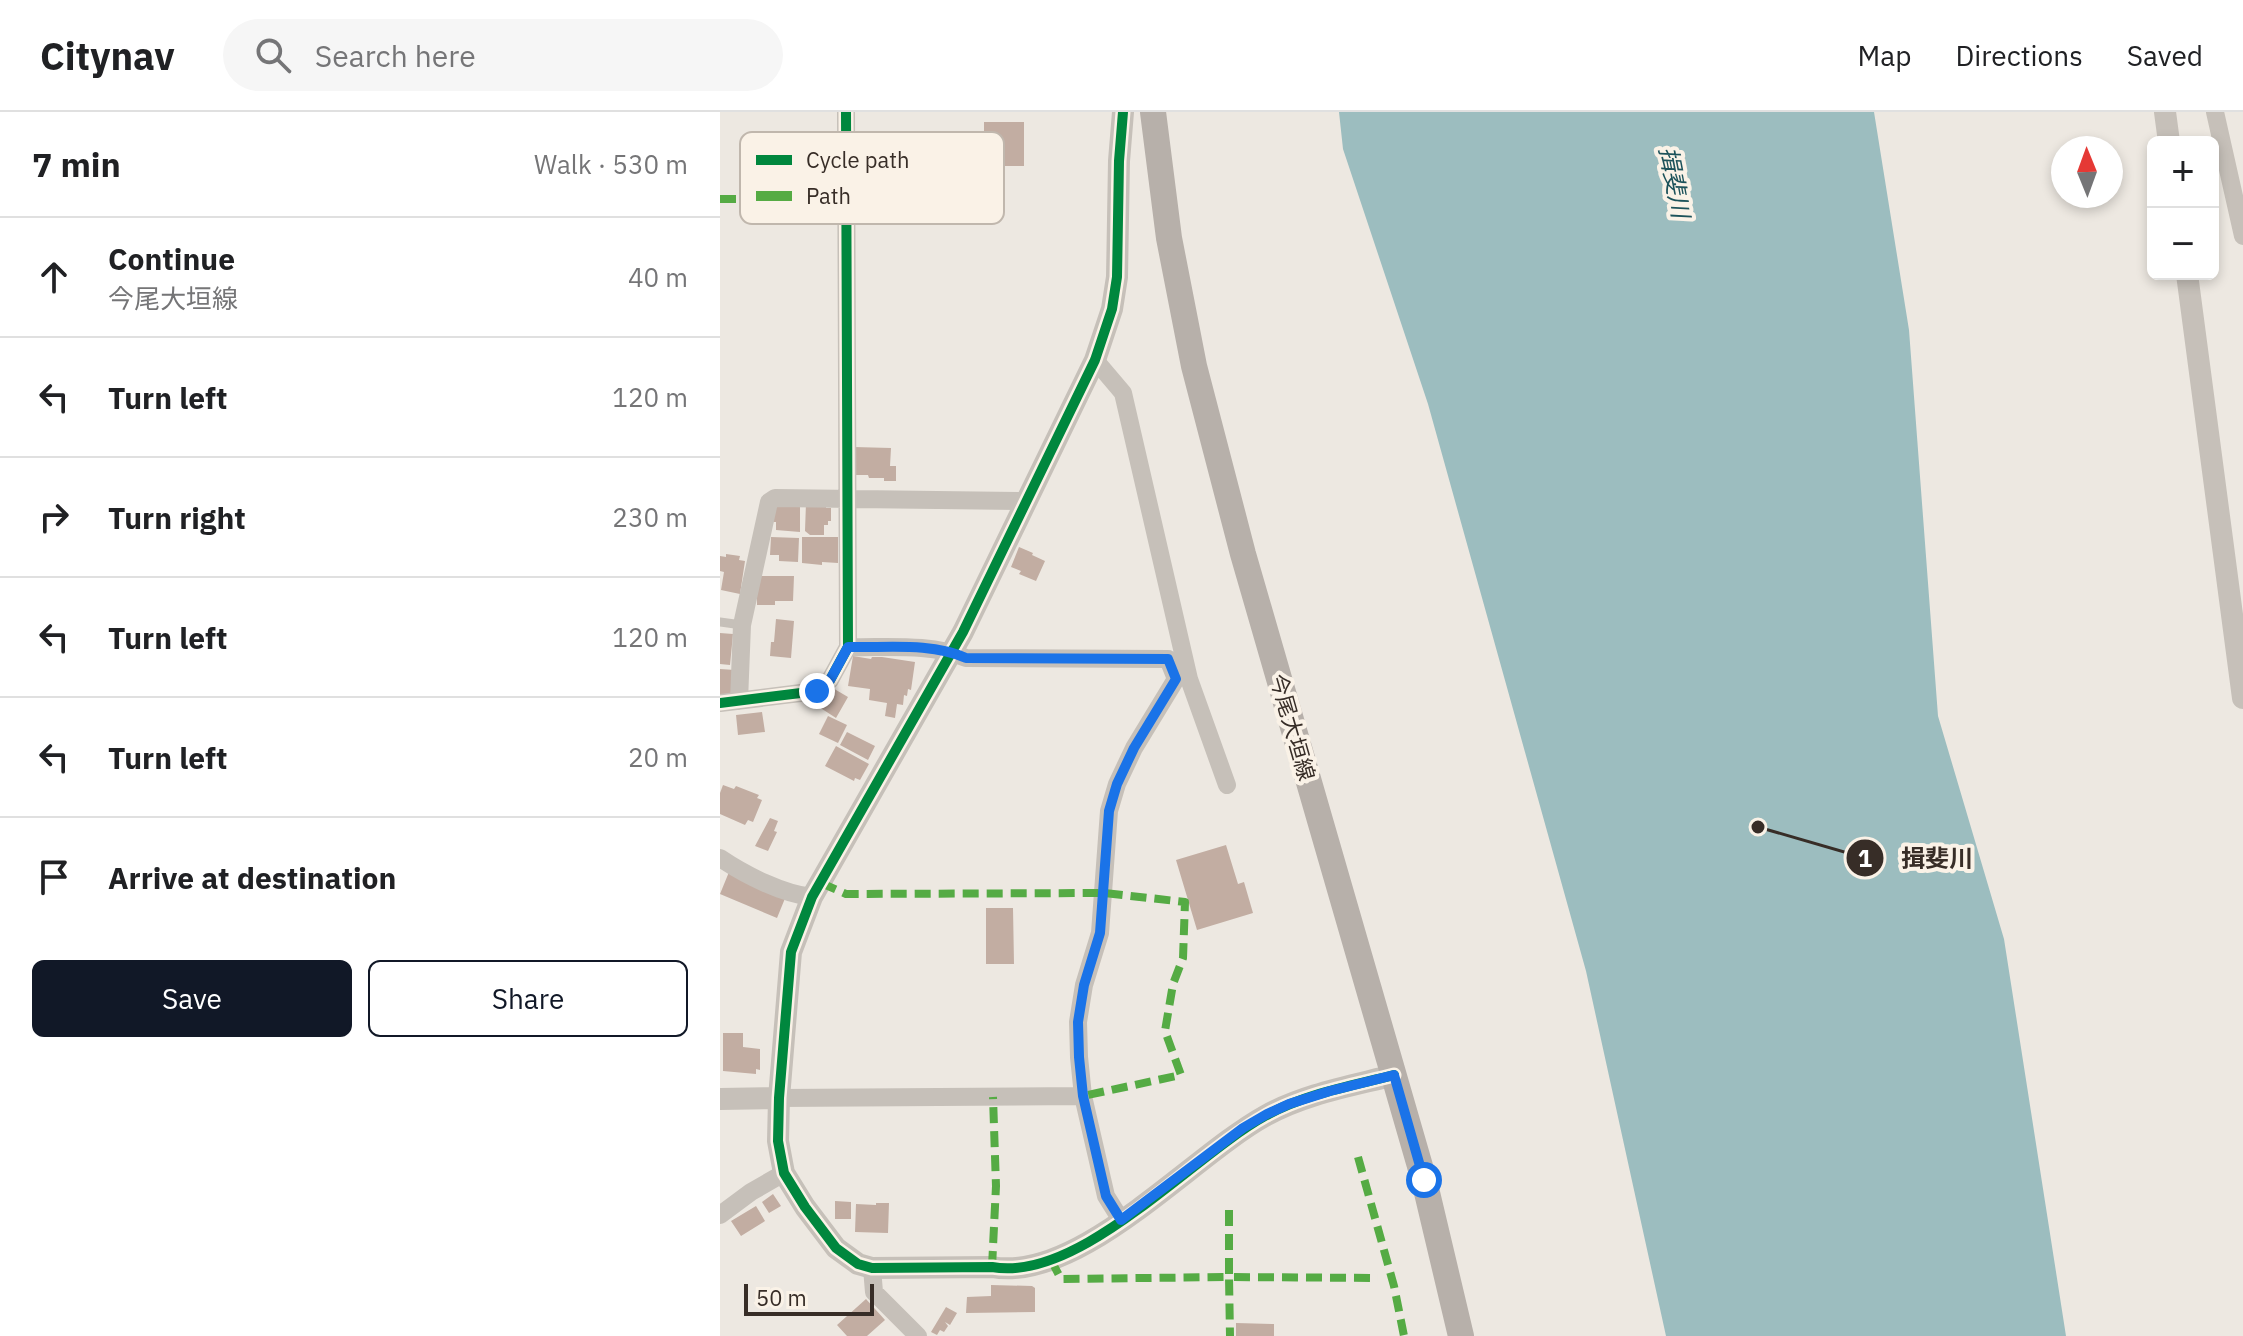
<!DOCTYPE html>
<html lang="en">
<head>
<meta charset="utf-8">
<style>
  :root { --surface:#fff; --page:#f6f6f6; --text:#202124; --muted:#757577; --line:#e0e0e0; --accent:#111827 }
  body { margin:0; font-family:"IBM Plex Sans","Noto Sans JP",sans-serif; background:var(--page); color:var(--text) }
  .controls { position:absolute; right:24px; top:24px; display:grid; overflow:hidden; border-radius:12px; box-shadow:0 4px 12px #0003 }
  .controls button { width:72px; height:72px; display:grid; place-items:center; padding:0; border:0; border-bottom:2px solid var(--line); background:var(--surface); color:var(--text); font:40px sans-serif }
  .compass { position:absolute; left:1331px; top:24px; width:72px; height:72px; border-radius:50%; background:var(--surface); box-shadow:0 4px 12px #0003; rotate:359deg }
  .scale { position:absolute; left:24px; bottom:20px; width:130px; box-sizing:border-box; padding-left:8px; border:4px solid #372d27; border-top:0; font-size:22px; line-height:28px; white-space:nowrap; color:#372d27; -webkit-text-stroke:6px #faf2e7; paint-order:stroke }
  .stop { position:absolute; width:24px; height:24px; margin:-18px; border:6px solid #1a73e8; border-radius:50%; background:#fff }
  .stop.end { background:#1a73e8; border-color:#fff; box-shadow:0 2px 8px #0008 }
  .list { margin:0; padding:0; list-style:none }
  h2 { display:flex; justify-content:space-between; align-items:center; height:104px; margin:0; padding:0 32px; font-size:34px }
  h2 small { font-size:26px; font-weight:400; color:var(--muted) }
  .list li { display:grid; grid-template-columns:52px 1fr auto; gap:24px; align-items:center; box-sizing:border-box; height:120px; padding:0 32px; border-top:2px solid var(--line) }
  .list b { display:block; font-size:30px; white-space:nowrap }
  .list p { margin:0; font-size:26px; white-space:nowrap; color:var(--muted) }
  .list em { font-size:26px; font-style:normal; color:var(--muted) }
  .actions { display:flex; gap:16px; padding:24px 32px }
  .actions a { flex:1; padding:18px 0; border:2px solid var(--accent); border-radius:12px; text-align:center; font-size:28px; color:var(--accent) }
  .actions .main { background:var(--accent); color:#fff }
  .icon { flex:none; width:44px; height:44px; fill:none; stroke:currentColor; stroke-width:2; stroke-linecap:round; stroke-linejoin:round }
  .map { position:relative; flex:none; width:1523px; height:1224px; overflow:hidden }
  header { display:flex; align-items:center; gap:48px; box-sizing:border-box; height:112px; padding:0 40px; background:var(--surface); border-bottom:2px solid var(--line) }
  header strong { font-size:38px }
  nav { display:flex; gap:44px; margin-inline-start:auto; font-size:28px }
  .search { width:560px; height:72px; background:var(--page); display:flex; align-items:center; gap:20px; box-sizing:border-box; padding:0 28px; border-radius:44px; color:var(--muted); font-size:30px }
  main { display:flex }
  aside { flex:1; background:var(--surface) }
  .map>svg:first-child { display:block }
</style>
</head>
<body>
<header>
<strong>Citynav</strong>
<div class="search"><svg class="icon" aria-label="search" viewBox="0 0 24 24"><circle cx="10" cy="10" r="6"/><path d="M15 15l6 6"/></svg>Search here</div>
<nav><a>Map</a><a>Directions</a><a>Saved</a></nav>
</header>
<main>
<aside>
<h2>7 min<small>Walk · 530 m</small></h2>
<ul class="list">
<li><svg class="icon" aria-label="ahead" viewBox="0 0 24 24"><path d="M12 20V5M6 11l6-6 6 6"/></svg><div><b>Continue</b><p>今尾大垣線</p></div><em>40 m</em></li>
<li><svg class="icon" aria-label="left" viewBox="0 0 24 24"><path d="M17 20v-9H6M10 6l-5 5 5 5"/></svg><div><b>Turn left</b></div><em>120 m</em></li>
<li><svg class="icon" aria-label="right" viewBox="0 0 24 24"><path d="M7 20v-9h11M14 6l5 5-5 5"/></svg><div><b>Turn right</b></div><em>230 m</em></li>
<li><svg class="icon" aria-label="left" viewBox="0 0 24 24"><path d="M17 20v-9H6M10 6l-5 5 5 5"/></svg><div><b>Turn left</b></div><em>120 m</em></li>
<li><svg class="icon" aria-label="left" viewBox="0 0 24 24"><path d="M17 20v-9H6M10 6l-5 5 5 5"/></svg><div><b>Turn left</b></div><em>20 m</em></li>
<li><svg class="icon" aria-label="arrive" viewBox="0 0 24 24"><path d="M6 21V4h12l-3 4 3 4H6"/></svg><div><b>Arrive at destination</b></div></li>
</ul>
<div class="actions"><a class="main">Save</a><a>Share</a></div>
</aside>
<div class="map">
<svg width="1523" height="1224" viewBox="0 0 1523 1224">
  <rect width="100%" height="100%" fill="#ede8e1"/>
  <path fill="#9cbdbf" d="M619,0H1154L1189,218L1218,604L1284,827L1346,1224H946L866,859L708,292L623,37Z"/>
  <path fill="#c2ada2" d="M264,10H304V54H264Z
    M134,335L171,336L170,354H176V369H164V366H149L148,363H134Z
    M56,389L80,395V420L56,418V410H51V398H56Z
    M86,391H106V396H111V409H108V413H104V423H90L85,419Z
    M51,425L79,426L78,450L59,449V443H50Z
    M82,425H118V451L102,450V453L82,451Z
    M299,435L313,441L312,443L325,449L316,469L299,462L301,459L291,455Z
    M6,442L20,444L19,448L25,449L20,482L1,478L4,460L0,459V444L6,445Z
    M37,464H74L73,489H55V493H37Z
    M56,507L74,509L71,546L50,544L51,530H54Z
    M0,521L13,522L10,553L0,552Z
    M133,544L151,547L152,545H162L195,550L191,578L188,577L187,584L184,583L183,593L177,592L175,606L165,604L167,591L149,588L150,577L128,574Z
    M0,557L15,558L12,583L0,582Z
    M111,575L128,585L116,606L99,595Z
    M42,600L45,620L18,623L16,603Z
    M108,604L127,613L118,631L99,622Z
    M127,620L155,634L148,648L120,633Z
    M116,634L149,652L140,668L135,666L134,669L105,654Z
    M3,673L14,677L16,674L39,683L37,686L42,688L33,710L28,708L25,713L0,702V681Z
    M50,706L58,709L54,719L57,720L48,739L35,734Z
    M506,733L518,772L524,770L533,801L477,818L456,748Z
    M9,760L66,784L57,806L0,782Z
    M266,796H293L294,852H266Z
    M3,921H23V935L40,937V958L36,957V962L3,959Z
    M53,1082L61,1094L49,1101L42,1090Z
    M115,1089L131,1090V1107H115Z
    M156,1091H169L168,1121L135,1120L136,1092L156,1093Z
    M36,1094L45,1109L21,1124L11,1109Z
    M271,1173L312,1174L315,1176V1200L246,1201L247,1185L271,1184Z
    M146,1187L165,1208L147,1224H127L117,1213Z
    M226,1195L237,1201L230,1213L225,1210L228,1214L224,1220L220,1218L217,1223L211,1220Z
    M516,1211L554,1212V1224H516Z"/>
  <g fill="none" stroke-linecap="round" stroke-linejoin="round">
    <path stroke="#c6c0b9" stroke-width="9" d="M0,510L22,513"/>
    <path stroke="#c6c0b9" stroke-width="18" d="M1495,0L1523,124
      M375,248L403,281L469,567L507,673
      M128,535C166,536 210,531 246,546L448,547L456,567L414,636L397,672L389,699L380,821L364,873L358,910L359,945L363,984L386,1084L401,1108
      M19,589L22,513L49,390L55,386L306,389
      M0,591L97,579L110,568L128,535L126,0
      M0,746C25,763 63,782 92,785
      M59,986L363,984
      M0,1103L31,1080L64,1061
      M152,1156L154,1180L198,1224"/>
    <path stroke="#c6c0b9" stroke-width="22" d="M403,0L399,49L397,165L392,197L375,248L243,520L92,785L71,840L59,986L58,1029L64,1061L85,1095L116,1136L138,1152L152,1156L272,1155C359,1171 471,1045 545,1004C584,982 631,974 674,963
      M1445,0L1449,30
      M1467,162L1523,586
      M0,987L59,986"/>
    <path stroke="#b7b0aa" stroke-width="26" d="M433,0L449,126L474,254L523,442L704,1068L741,1224"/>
    <path stroke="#55ab44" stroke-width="8" stroke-dasharray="16 8" stroke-linecap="butt" d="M0,87L231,86
      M101,771L126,782L384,781L465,790L463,846L453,872L445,919L461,963L363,984
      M638,1045L674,1174L684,1224
      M509,1098V1165L658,1166
      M331,1148L341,1167L509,1165L510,1224
      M272,1155L276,1074L273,985"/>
    <g stroke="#faf2e7" stroke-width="15">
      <path id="cycleway" d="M403,0L399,49L397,165L392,197L375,248L243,520L92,785L71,840L59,986L58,1029L64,1061L85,1095L116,1136L138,1152L152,1156L272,1155C359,1171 471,1045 545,1004C584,982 631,974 674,963
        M0,591L97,579L110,568L128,535L126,0"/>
    </g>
    <use href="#cycleway" stroke="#00873e" stroke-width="10"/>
  </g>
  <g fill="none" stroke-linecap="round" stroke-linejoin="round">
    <path stroke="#1a73e8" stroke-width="10" d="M97,579L110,568L128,535C166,536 211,530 246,546L448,547L456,567L414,636L397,672L389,699L380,821L364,873L358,910L359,945L363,984L386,1084L401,1108L523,1016L547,1002L569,992L610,979L674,963L704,1068"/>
  </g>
  <g text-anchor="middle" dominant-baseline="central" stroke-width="8" stroke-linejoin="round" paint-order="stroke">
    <g font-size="22" fill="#372d27" stroke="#faf2e7">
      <text transform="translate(573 615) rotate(74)">今尾大垣線</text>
    </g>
    <g font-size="24" font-style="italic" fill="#1c525a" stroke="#faf2e7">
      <text transform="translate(955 70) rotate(79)">揖斐川</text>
    </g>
  </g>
  <rect x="20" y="20" width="264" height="92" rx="12" fill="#faf2e7" stroke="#c0b7ad" stroke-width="2"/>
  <rect x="36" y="43" width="36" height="10" fill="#00873e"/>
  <rect x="36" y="79" width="36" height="10" fill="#55ab44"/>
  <g font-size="22" fill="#372d27">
    <text x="86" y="56">Cycle path</text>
    <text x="86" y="92">Path</text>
  </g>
  <path fill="none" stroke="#372d27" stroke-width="3" d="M1038 715L1145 746"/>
  <g fill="#372d27" stroke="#faf2e7" stroke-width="3">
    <circle cx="1038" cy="715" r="8"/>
    <circle cx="1145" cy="746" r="20"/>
  </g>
  <g font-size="24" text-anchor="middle" font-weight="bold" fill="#fff">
    <text x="1145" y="755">1</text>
  </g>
  <g font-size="24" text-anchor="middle" font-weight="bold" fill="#372d27" stroke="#faf2e7" stroke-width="8" stroke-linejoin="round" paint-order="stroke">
    <text x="1217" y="755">揖斐川</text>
  </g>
</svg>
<div class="controls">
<button>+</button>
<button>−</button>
</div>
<svg class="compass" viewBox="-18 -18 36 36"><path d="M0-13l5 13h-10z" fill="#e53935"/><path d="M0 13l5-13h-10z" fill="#757577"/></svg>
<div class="scale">50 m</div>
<div class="stop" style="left:704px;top:1068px"></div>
<div class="stop end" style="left:97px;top:579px"></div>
</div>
</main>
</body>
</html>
